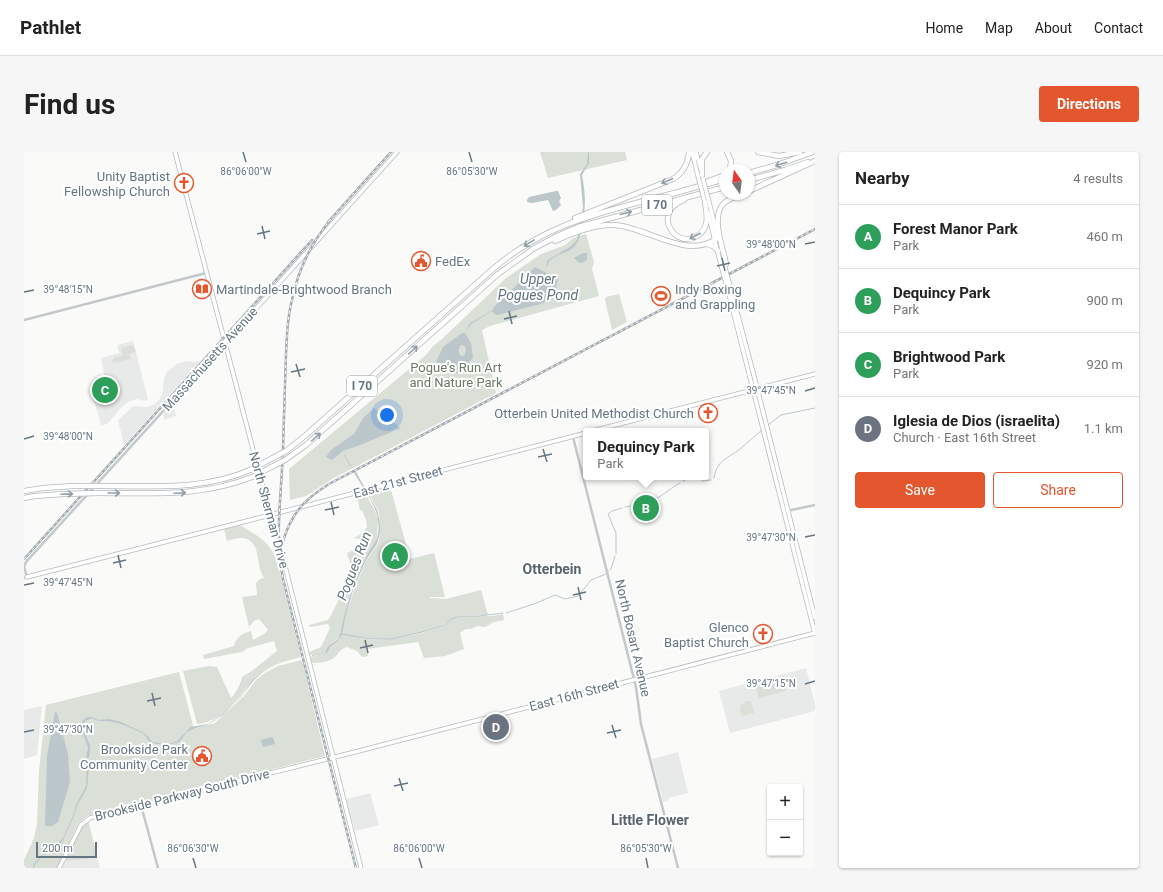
<!DOCTYPE html>
<html lang="en">
<head>
<meta charset="utf-8">
<style>
  :root { --surface:#fff; --page:#f6f6f6; --text:#222; --muted:#767676; --line:#e0e0e0; --accent:#e4572e }
  body { margin:0; font-family:Roboto,sans-serif; background:var(--page); color:var(--text) }
  .controls { position:absolute; right:12px; bottom:12px; display:grid; overflow:hidden; border-radius:4px; box-shadow:0 1px 3px #0004 }
  .controls button { width:36px; height:36px; display:grid; place-items:center; padding:0; border:0; border-bottom:1px solid var(--line); background:var(--surface); color:var(--text); font:20px sans-serif }
  .compass { position:absolute; left:695px; top:12px; width:36px; height:36px; border-radius:50%; background:var(--surface); box-shadow:0 1px 3px #0004; rotate:346deg }
  .scale { position:absolute; left:12px; bottom:10px; width:61px; box-sizing:border-box; padding-left:4px; border:2px solid #657683; border-top:0; font-size:11px; line-height:14px; white-space:nowrap; color:#657683; -webkit-text-stroke:3px #fff; paint-order:stroke }
  .you { position:absolute; left:363px; top:263px; width:14px; height:14px; margin:-10px; border:3px solid #fff; border-radius:50%; background:#1a73e8; box-shadow:0 0 0 6px #1a73e833 }
  .badge { display:grid; place-items:center; width:26px; height:26px; border-radius:50%; background:var(--accent); color:#fff; font-size:13px; font-weight:700 }
  .pin { position:absolute; translate:-50% -50%; border:2px solid #fff; box-shadow:0 1px 4px #0006 }
  .popup { position:absolute; left:559px; top:276px; width:126px; height:52px; box-sizing:border-box; display:grid; place-content:center; border-radius:4px; background:var(--surface); filter:drop-shadow(0 1px 3px #0005); font-size:13px; white-space:nowrap; color:var(--muted) }
  .popup b { font-size:15px; color:var(--text) }
  .popup::after { content:''; position:absolute; left:50%; top:100%; margin-left:-8px; border:8px solid transparent; border-top-color:var(--surface) }
  .list { margin:0; padding:0; list-style:none }
  h2 { display:flex; justify-content:space-between; align-items:center; height:52px; margin:0; padding:0 16px; font-size:17px }
  h2 small { font-size:13px; font-weight:400; color:var(--muted) }
  .list li { display:grid; grid-template-columns:26px 1fr auto; gap:12px; align-items:center; box-sizing:border-box; height:64px; padding:0 16px; border-top:1px solid var(--line) }
  .list b { display:block; font-size:15px; white-space:nowrap }
  .list p { margin:0; font-size:13px; white-space:nowrap; color:var(--muted) }
  .list em { font-size:13px; font-style:normal; color:var(--muted) }
  .actions { display:flex; gap:8px; padding:12px 16px }
  .actions a { flex:1; padding:9px 0; border:1px solid var(--accent); border-radius:4px; text-align:center; font-size:14px; color:var(--accent) }
  .actions .main { background:var(--accent); color:#fff }
  .map { position:relative; flex:none; width:791px; height:716px; overflow:hidden; border-radius:4px }
  header { display:flex; align-items:center; gap:24px; box-sizing:border-box; height:56px; padding:0 20px; background:var(--surface); border-bottom:1px solid var(--line) }
  header strong { font-size:19px }
  nav { display:flex; gap:22px; margin-inline-start:auto; font-size:14px }
  .intro { display:flex; align-items:center; justify-content:space-between; box-sizing:border-box; height:96px; padding:0 24px }
  h1 { margin:0; font-size:28px }
  .button { padding:10px 18px; border-radius:4px; background:var(--accent); color:#fff; font-size:14px; font-weight:700 }
  main { display:flex; gap:24px; padding:0 24px }
  aside { flex:1; background:var(--surface); border-radius:4px; box-shadow:0 1px 3px #0004 }
  .map>svg:first-child { display:block }
</style>
</head>
<body>
<header>
<strong>Pathlet</strong>
<nav><a>Home</a><a>Map</a><a>About</a><a>Contact</a></nav>
</header>
<div class="intro"><h1>Find us</h1><a class="button">Directions</a></div>
<main>
<div class="map">
<svg width="791" height="716" viewBox="0 0 791 716">
  <rect width="100%" height="100%" fill="#fafaf8"/>
  <path fill="#e8e9e9" d="M109,189L124,247L120,249L113,247L104,250L97,256L83,272L77,273L69,245L77,237L81,227L77,206L95,201L93,193Z
    M165,209L170,210L176,209L100,293L94,268L109,254L124,255L130,252L135,248L139,240L140,226L143,220L154,211Z
    M149,251L152,264L140,268L139,262Z
    M782,516L791,552V559L706,581L695,539Z
    M18,554L13,603L0,607V558Z
    M654,600L664,641L645,646L644,649L639,650L628,607Z
    M346,641L355,673L331,679L322,647Z
    M64,668L76,716H38L58,674Z"/>
  <path fill="#dadfd7" d="M516,0H601L603,8L524,26Z
    M562,82L570,110L568,117L575,144L466,174L458,178L472,241L308,327L282,344L266,348L265,317L402,203L409,194L418,187L482,126L517,102L541,93L549,86Z
    M595,142L603,170L588,178L581,148L582,145Z
    M109,193L112,199L105,202L107,207L89,211L88,209L91,205L99,204L97,196Z
    M82,228L86,245L71,250L70,245L79,235Z
    M366,334L386,407L410,401L421,445H406L405,446L422,447L457,438L464,463H436L428,467L420,472L398,480L367,487H348L330,485L348,488L368,487L398,481L421,473L428,467L436,464H469L479,462L480,468L470,470L461,475L453,474L447,477H442L436,481L440,497L421,504L400,506L394,490L343,497L344,504L338,505L333,499L323,495C317,497 316,499 313,503C307,510 297,511 288,511L286,505L303,501L306,495L314,489L318,483L322,463L330,438L342,409L354,392L356,380V370L354,358L344,340Z
    M341,341L350,357L354,367L353,384L351,391L340,408L327,440L316,483L312,488L304,494L301,501L286,503L285,500L297,495L306,476L304,472L286,475L285,473L304,468C311,458 325,426 326,413C326,409 324,405 323,401C332,398 338,394 341,386L336,387L330,386L337,382L343,375L342,368L338,358L336,359L333,343Z
    M628,350L630,359L617,363L614,353Z
    M216,373C233,384 242,387 252,405L277,505C259,510 244,513 229,527C225,531 222,537 218,542C207,556 191,571 173,572L159,519L185,514L193,515L207,546C213,540 216,533 218,525C231,518 241,508 253,499L250,489L224,496L218,500L180,507L179,503L210,494C212,485 219,481 227,479L229,488L240,482L244,478L235,467L230,469L225,475L218,445L233,443L232,431L236,427L240,426C239,424 237,420 236,417C233,405 234,385 216,386C212,386 207,388 203,389L200,377Z
    M278,508L301,604L63,664L54,672L33,716H0V708L10,686L13,672L15,619L22,553L155,520L170,577L191,571L220,544L232,528L241,521L254,514Z
    M759,525L762,539L735,546L731,531Z
    M722,549H727L730,561L718,564L716,560V554Z
    M64,668L73,704L63,707L42,709L58,674Z"/>
  <path fill="#bbc7cb" fill-rule="evenodd" d="M564,0H565V11L558,23C562,46 562,55 557,78C556,84 555,90 550,95C543,102 530,102 524,111L523,110L524,108L546,95L553,88L559,55L556,22L563,12Z
    M532,39H534L537,46L535,49L537,53L532,58L529,59L524,48L508,51L503,50V48L505,45Z
    M559,101H563V108L557,111L554,110L550,106Z
    M511,115L534,127L530,145L517,152L473,163L469,161L468,159L447,172L441,181L447,191L449,206L445,210L435,216L434,221H425L424,217L425,215L412,210L419,195L438,181H441L446,171L469,158V156ZM437,193L441,194L442,199L440,204L436,203C434,199 434,197 437,193Z
    M350,256L377,276L336,293L319,299L308,308L302,305L307,298L330,282L339,266Z
    M331,318L353,358L356,371V380L353,392L342,408L329,438L322,463L318,483L313,490L306,495L303,501L288,504V503L301,501L304,494L313,488L316,483C319,468 323,452 328,438C331,428 336,417 341,407C349,391 357,388 354,368C352,352 337,333 329,319Z
    M277,506L253,512L239,520L229,529L218,544L199,563L183,573L169,577L163,580L155,590L143,593L126,591L121,583L118,581C109,577 99,572 90,570C82,568 75,571 68,566L61,569L59,576L66,594V601L64,608L65,613L63,636L53,654L50,664L39,688L35,693L18,704L11,713L10,716H9L10,712L16,705L33,693L39,686L49,664L52,653L62,634L63,614L62,606L64,596L57,575L59,568L64,565H68L74,568L85,567L97,570L122,582L128,590L144,592L153,589L167,575L184,572L196,564L210,552L219,542L228,528L238,520L253,512Z
    M31,560L33,561L44,602L46,630L34,670L28,674H21L23,604Z
    M249,585L251,592L239,595L237,588Z"/>
  <g fill="none" stroke-linecap="round" stroke-linejoin="round">
    <path stroke="#bbc7cb" stroke-width="1" d="M523,114L524,110
      M744,273L757,263L791,256
      M321,303L322,306
      M323,308L327,314
      M690,326C693,307 704,307 716,297C724,290 731,284 738,278
      M659,329C666,325 672,324 679,329L687,328
      M601,355C612,353 625,351 635,345C643,340 647,336 656,331
      M592,401V381L584,362L588,359L598,356
      M585,419L587,417L591,404
      M482,461L510,452L531,443L541,447L554,444L567,428L582,422
      M317,482L347,487H367L398,480L420,473L428,467L436,464H455L479,461"/>
    <g stroke="#b5babe" stroke-width="5">
      <path id="major" d="M151,0L237,328L255,390L337,716
        M668,0L675,28
        M672,0L677,18
        M684,46L694,86
        M684,61L698,117
        M705,130L729,220L791,466
        M702,131L791,482
        M201,191L373,0
        M568,279L791,222
        M3,425L215,371L562,281
        M35,716L57,673L66,666L327,601L791,481"/>
    </g>
    <g stroke="#b4b9bd" stroke-width="6">
      <path id="highway" d="M703,0L707,9L706,18
        M734,0L755,4L776,0
        M670,6L672,0
        M725,21L753,13L789,0
        M678,23V7L683,0
        M725,28L761,18L784,10
        M684,29L701,23
        M725,39L791,9
        M660,48C627,60 651,98 673,84C677,82 681,77 682,72C684,65 682,57 681,50
        M551,66L649,27C659,21 664,12 665,0
        M531,89C548,81 570,72 590,73C621,74 662,108 692,87L693,84
        M683,92L689,94L694,99
        M701,114L702,112C699,95 686,65 700,51C705,47 712,45 717,42
        M262,299L282,283L470,116C517,77 559,65 616,50C644,43 673,35 701,27
        M261,308L282,293L474,122L509,97L533,84L554,75L701,35
        M82,334C131,334 180,338 226,318
        M0,339L19,336
        M75,341C128,341 178,345 228,325
        M0,346L11,344"/>
    </g>
    <path stroke="#c3c8cc" stroke-width="2.5" d="M0,168L182,121
      M549,285L612,535L617,572L654,716
      M763,359L791,353
      M0,426L3,425L0,415L2,410L201,191
      M117,653L134,716"/>
    <use href="#major" stroke="#fff" stroke-width="3.5"/>
    <use href="#highway" stroke="#fff" stroke-width="4.5"/>
    <g stroke="#a2aab0" stroke-width="2.5">
      <path id="rail" d="M307,67C288,90 274,118 268,148C263,166 263,184 262,202C261,234 260,265 259,296C258,340 250,384 259,427L332,716
        M304,70L367,0
        M258,393C266,363 279,348 305,332L791,77
        M0,407L288,88"/>
    </g>
    <use href="#rail" stroke="#fff" stroke-width="1" stroke-dasharray="3" stroke-linecap="butt"/>
    <g stroke="#b5babe" stroke-width="5" stroke-linecap="butt">
      <path id="major-bridge" d="M679,27L684,46
        M675,28L680,47
        M701,116L705,130
        M698,117L702,131"/>
    </g>
    <g stroke="#b4b9bd" stroke-width="6" stroke-linecap="butt">
      <path id="highway-bridge" d="M226,318L262,299
        M228,325L261,308
        M19,336L49,334H82
        M11,344L39,342L75,341"/>
    </g>
    <use href="#major-bridge" stroke="#fff" stroke-width="3.5"/>
    <use href="#highway-bridge" stroke="#fff" stroke-width="4.5"/>
  </g>
  <defs><path id="oneway-shaft" d="M-6 0H5M1.5-3L5.5 0L1.5 3" fill="none" stroke-width="1.6" stroke-linecap="round" stroke-linejoin="round"/></defs>
  <g stroke="#939fa8">
    <use href="#oneway-shaft" transform="translate(757 12) rotate(162)"/>
    <use href="#oneway-shaft" transform="translate(643 29) rotate(157)"/>
    <use href="#oneway-shaft" transform="translate(602 61) rotate(-15)"/>
    <use href="#oneway-shaft" transform="translate(671 84) rotate(153)"/>
    <use href="#oneway-shaft" transform="translate(505 91) rotate(149)"/>
    <use href="#oneway-shaft" transform="translate(389 198) rotate(-42)"/>
    <use href="#oneway-shaft" transform="translate(292 285) rotate(-42)"/>
    <use href="#oneway-shaft" transform="translate(90 341)"/>
    <use href="#oneway-shaft" transform="translate(156 341) rotate(-3)"/>
    <use href="#oneway-shaft" transform="translate(43 342) rotate(-2)"/>
  </g>
  <path fill="none" stroke="#657683" stroke-width="1.5" d="M219,0L222,10M445,0L448,10M238,74L241,87M233,82L246,79M781,92L791,90M698,106L701,119M693,114L706,111M0,140L10,138M485,159L488,172M480,167L493,164M272,212L276,225M267,220L281,217M781,239L791,236M0,287L10,284M519,297L523,310M514,305L528,302M307,350L310,363M301,358L315,355M781,385L791,383M94,403L97,416M89,411L102,408M0,433L10,431M554,435L557,448M549,443L562,440M341,488L344,501M336,496L349,493M781,532L791,529M128,541L131,554M123,549L137,546M588,573L592,586M0,580L10,578M583,581L597,578M375,626L379,639M370,634L384,631M169,706L172,716M395,706L398,716M622,706L624,716"/>
  <defs>
    <g id="church-ring" transform="scale(1)"><circle r="9.5" fill="#fff" stroke="#e4572e" stroke-width="1.5"/><path d="M-1.2-6h2.4v3.5h3.3v2.4h-3.3V6h-2.4V-.1h-3.3v-2.4h3.3Z" fill="#e4572e"/></g>
    <g id="civic-ring" transform="scale(1)"><circle r="9.5" fill="#fff" stroke="#e4572e" stroke-width="1.5"/><path d="M-.6-6.5H3V-4.5H.6V-3L4-1V1h2V6H-6V1h2V-1L-.6-3ZM-1.2 2.5V6h2.4V2.5Z" fill="#e4572e"/></g>
    <g id="library-ring" transform="scale(1)"><circle r="9.5" fill="#fff" stroke="#e4572e" stroke-width="1.5"/><path d="M-6-4Q-3-5.5-.7-3.5V5Q-3 3-6 4ZM6-4Q3-5.5 .7-3.5V5Q3 3 6 4Z" fill="#e4572e"/></g>
    <g id="stadium-ring" transform="scale(1)"><circle r="9.5" fill="#fff" stroke="#e4572e" stroke-width="1.5"/><path d="M0-5a6.5 5 0 1 0 0 10a6.5 5 0 1 0 0-10ZM-3.5-1.8h7v3.6h-7Z" fill="#e4572e"/></g>
  </defs>
  <g fill-rule="evenodd">
    <use href="#church-ring" x="160" y="31"/>
    <use href="#civic-ring" x="397" y="109"/>
    <use href="#library-ring" x="178" y="137"/>
    <use href="#stadium-ring" x="637" y="144"/>
    <use href="#church-ring" x="684" y="261"/>
    <use href="#church-ring" x="739" y="482"/>
    <use href="#civic-ring" x="178" y="604"/>
  </g>
  <g text-anchor="middle" dominant-baseline="central" stroke-width="4" stroke-linejoin="round" paint-order="stroke">
    <g fill="#fff" stroke="#939fa8" stroke-width="1">
      <rect x="618" y="43" width="30" height="20" rx="3"/>
      <rect x="323" y="224" width="30" height="20" rx="3"/>
    </g>
    <g font-size="12" font-weight="bold" fill="#657683">
      <text x="633" y="53">I 70</text>
      <text x="338" y="234">I 70</text>
    </g>
    <g font-size="13" fill="#657683" stroke="#fff" text-anchor="end">
      <text x="146" y="24">Unity Baptist<tspan x="146" dy="15">Fellowship Church</tspan></text>
      <text x="411" y="109" text-anchor="start">FedEx</text>
      <text x="192" y="137" text-anchor="start">Martindale-Brightwood Branch</text>
      <text x="651" y="137" text-anchor="start">Indy Boxing<tspan x="651" dy="15">and Grappling</tspan></text>
      <text x="670" y="261">Otterbein United Methodist Church</text>
      <text x="725" y="475">Glenco<tspan x="725" dy="15">Baptist Church</tspan></text>
      <text x="164" y="597">Brookside Park<tspan x="164" dy="15">Community Center</tspan></text>
    </g>
    <g font-size="13" fill="#657683" stroke="#fff">
      <text transform="translate(186 207) rotate(-48)">Massachusetts Avenue</text>
      <text transform="translate(374 330) rotate(-15)">East 21st Street</text>
      <text transform="translate(245 358) rotate(75)">North Sherman Drive</text>
      <text transform="translate(609 486) rotate(77)">North Bosart Avenue</text>
      <text transform="translate(550 543) rotate(-15)">East 16th Street</text>
      <text transform="translate(158 643) rotate(-14)">Brookside Parkway South Drive</text>
    </g>
    <g font-size="13" fill="#687a64" stroke="#fff">
      <text x="432" y="215">Pogue's Run Art<tspan x="432" dy="15">and Nature Park</tspan></text>
    </g>
    <g font-size="14" font-style="italic" fill="#60757c" stroke="#fff">
      <text x="514" y="127">Upper<tspan x="514" dy="16">Pogues Pond</tspan></text>
      <text transform="translate(330 414) rotate(-69)">Pogues Run</text>
    </g>
    <g font-size="14" font-weight="bold" fill="#57646e" stroke="#fff">
      <text x="528" y="417">Otterbein</text>
      <text x="626" y="668">Little Flower</text>
    </g>
  </g>
  <g font-size="10" text-anchor="middle" fill="#657683" stroke="#fff" stroke-width="4" stroke-linejoin="round" paint-order="stroke">
    <text x="222" y="23">86°06'00"W</text>
    <text x="448" y="23">86°05'30"W</text>
    <text x="747" y="96">39°48'00"N</text>
    <text x="44" y="141">39°48'15"N</text>
    <text x="747" y="242">39°47'45"N</text>
    <text x="44" y="288">39°48'00"N</text>
    <text x="747" y="389">39°47'30"N</text>
    <text x="44" y="434">39°47'45"N</text>
    <text x="747" y="535">39°47'15"N</text>
    <text x="44" y="581">39°47'30"N</text>
    <text x="169" y="700">86°06'30"W</text>
    <text x="395" y="700">86°06'00"W</text>
    <text x="622" y="700">86°05'30"W</text>
  </g>
</svg>
<div class="controls">
<button>+</button>
<button>−</button>
</div>
<svg class="compass" viewBox="-18 -18 36 36"><path d="M0-13l5 13h-10z" fill="#e53935"/><path d="M0 13l5-13h-10z" fill="#767676"/></svg>
<div class="scale">200 m</div>
<div class="you"></div>
<div class="pin badge" style="left:371px;top:404px;background:#2e9e5b">A</div>
<div class="pin badge" style="left:622px;top:356px;background:#2e9e5b">B</div>
<div class="popup"><b>Dequincy Park</b>Park</div>
<div class="pin badge" style="left:81px;top:238px;background:#2e9e5b">C</div>
<div class="pin badge" style="left:472px;top:575px;background:#6b7280">D</div>
</div>
<aside>
<h2>Nearby<small>4 results</small></h2>
<ul class="list">
<li><span class="badge" style="background:#2e9e5b">A</span><div><b>Forest Manor Park</b><p>Park</p></div><em>460 m</em></li>
<li><span class="badge" style="background:#2e9e5b">B</span><div><b>Dequincy Park</b><p>Park</p></div><em>900 m</em></li>
<li><span class="badge" style="background:#2e9e5b">C</span><div><b>Brightwood Park</b><p>Park</p></div><em>920 m</em></li>
<li><span class="badge" style="background:#6b7280">D</span><div><b>Iglesia de Dios (israelita)</b><p>Church · East 16th Street</p></div><em>1.1 km</em></li>
</ul>
<div class="actions"><a class="main">Save</a><a>Share</a></div>
</aside>
</main>
</body>
</html>
